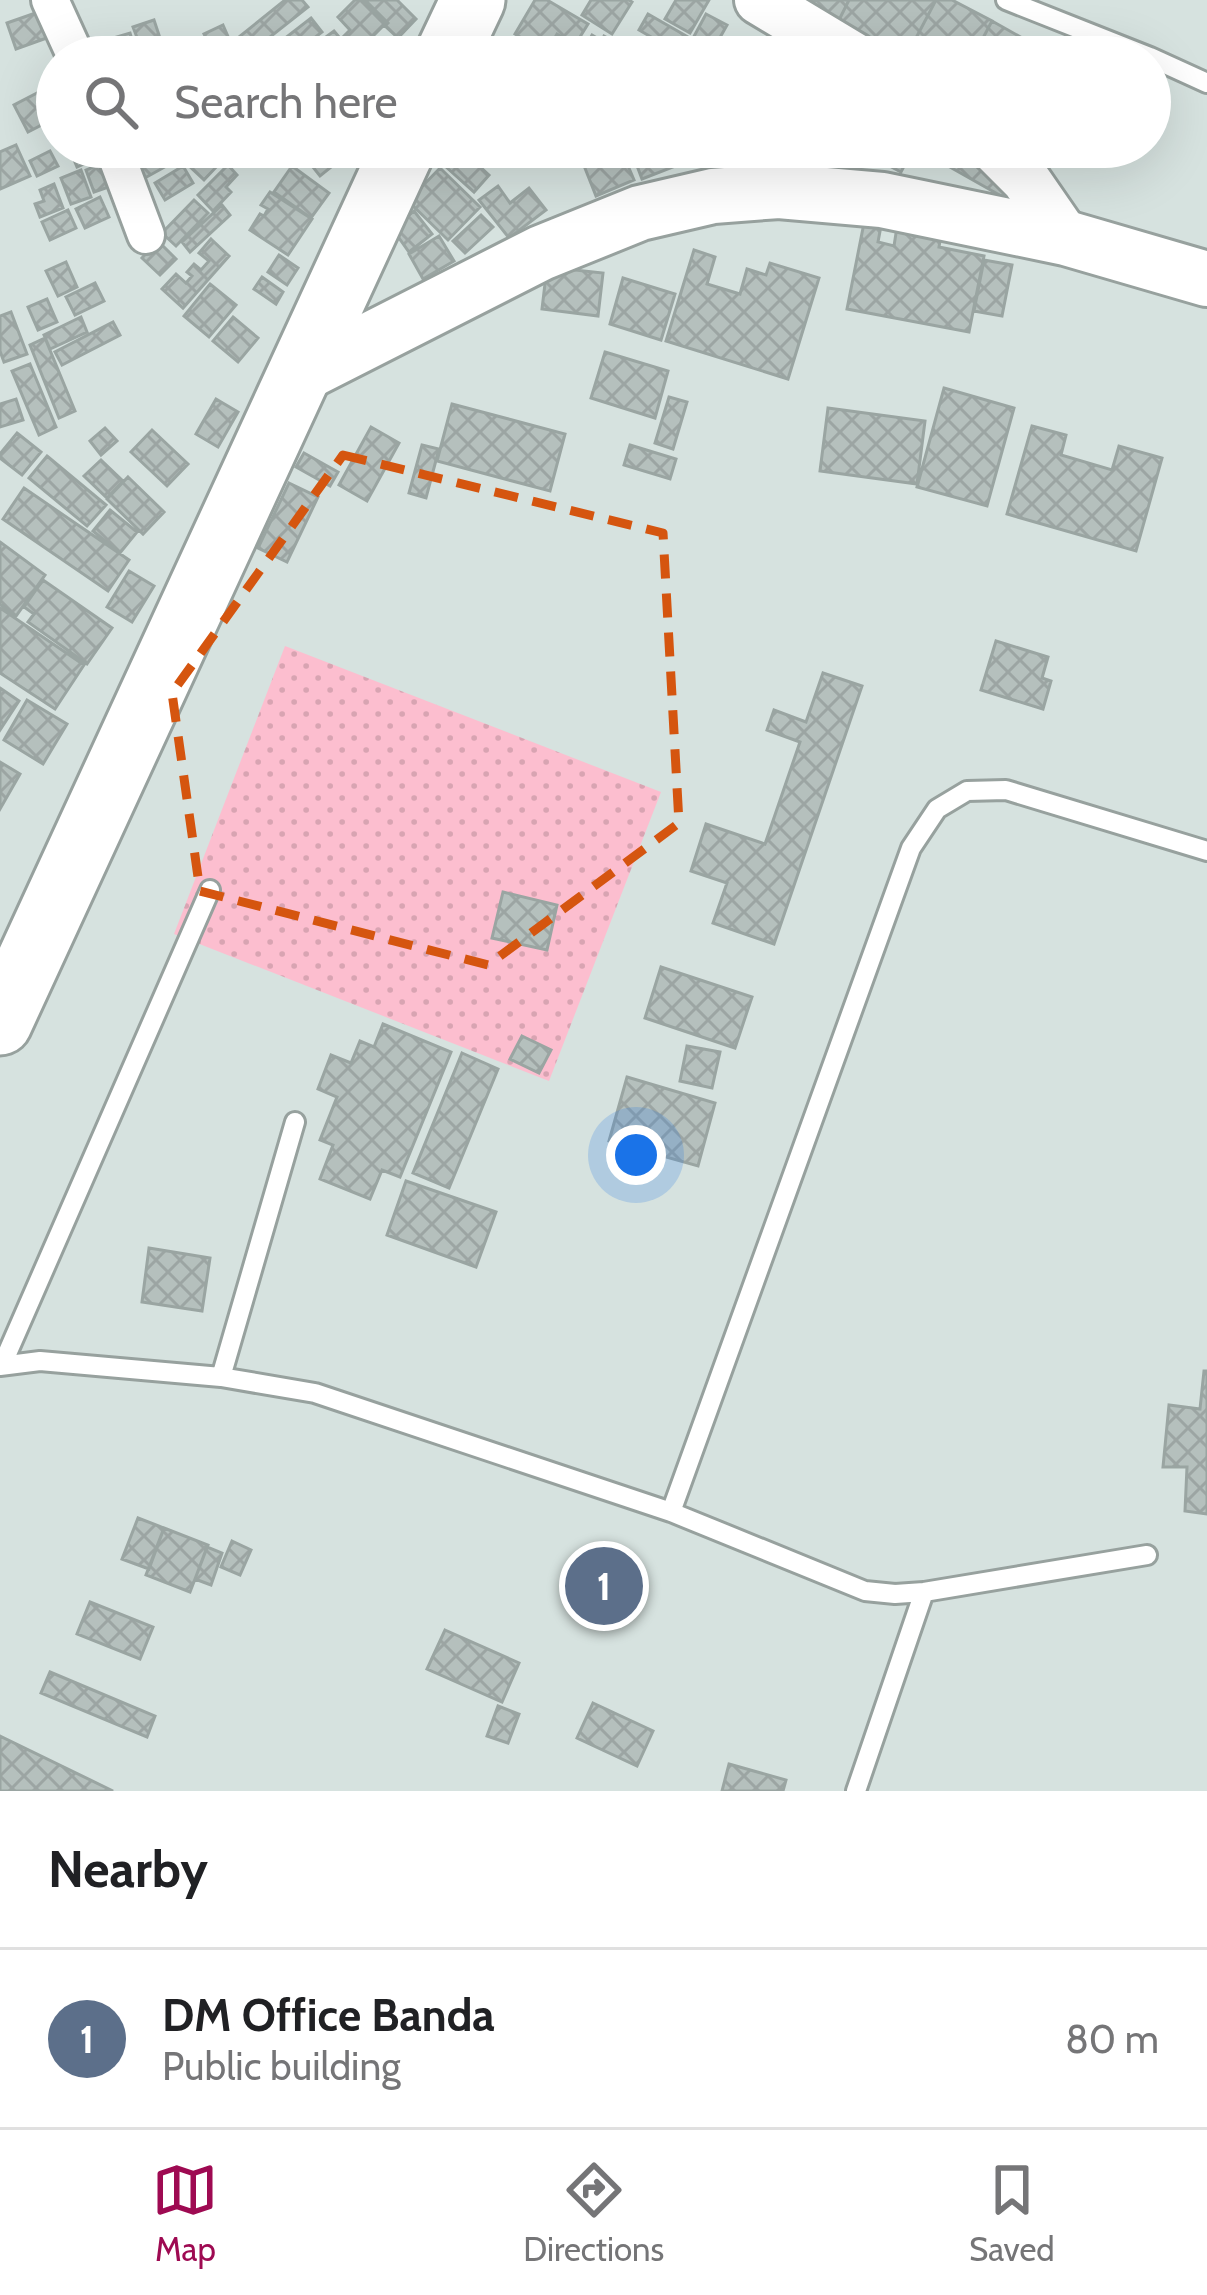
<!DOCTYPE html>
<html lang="en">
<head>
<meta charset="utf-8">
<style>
  :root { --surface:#fff; --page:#f2f2f2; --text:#202124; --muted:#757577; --line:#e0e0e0; --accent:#9e0a52 }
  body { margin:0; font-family:Cabin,sans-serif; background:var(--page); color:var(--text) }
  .you { position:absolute; left:636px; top:1155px; width:42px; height:42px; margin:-30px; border:9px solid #fff; border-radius:50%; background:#1a73e8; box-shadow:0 0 0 18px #1a73e833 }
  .badge { display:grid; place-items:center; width:78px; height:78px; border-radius:50%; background:var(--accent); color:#fff; font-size:39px; font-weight:700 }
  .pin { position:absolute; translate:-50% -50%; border:6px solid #fff; box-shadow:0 3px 12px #0006 }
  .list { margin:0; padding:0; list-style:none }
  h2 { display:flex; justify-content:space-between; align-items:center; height:156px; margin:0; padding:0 48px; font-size:51px }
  h2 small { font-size:39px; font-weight:400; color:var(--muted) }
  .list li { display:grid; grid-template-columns:78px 1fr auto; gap:36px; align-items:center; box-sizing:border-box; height:180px; padding:0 48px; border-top:3px solid var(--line) }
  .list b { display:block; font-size:45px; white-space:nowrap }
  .list p { margin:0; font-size:39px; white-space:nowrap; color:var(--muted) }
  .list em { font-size:39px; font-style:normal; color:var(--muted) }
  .icon { flex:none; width:66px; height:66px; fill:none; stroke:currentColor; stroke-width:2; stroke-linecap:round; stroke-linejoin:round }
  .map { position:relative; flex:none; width:1207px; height:1791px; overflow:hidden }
  .search { position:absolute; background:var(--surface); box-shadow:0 12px 48px #0002; left:36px; right:36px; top:36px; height:132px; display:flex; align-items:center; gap:30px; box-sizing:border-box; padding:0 42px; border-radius:66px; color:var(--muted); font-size:45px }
  .sheet { height:336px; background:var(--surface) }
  nav { display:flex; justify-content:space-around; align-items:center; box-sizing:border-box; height:168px; border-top:3px solid var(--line); background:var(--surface); font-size:33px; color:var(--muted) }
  nav a { display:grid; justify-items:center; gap:6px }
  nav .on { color:var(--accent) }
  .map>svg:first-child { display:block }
</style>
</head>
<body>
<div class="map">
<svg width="1207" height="1791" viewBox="0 0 1207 1791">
  <defs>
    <pattern id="green-dots" width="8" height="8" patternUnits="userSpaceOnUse" patternTransform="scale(3)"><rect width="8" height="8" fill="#fcbecf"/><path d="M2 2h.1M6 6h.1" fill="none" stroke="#d8a4b2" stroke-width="1.8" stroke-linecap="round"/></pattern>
    <pattern id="building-cross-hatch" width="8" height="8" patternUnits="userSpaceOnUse" patternTransform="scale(3)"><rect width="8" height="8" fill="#b5c0bd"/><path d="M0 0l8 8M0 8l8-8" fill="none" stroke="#9ca5a3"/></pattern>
  </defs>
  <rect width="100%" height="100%" fill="#d6e2df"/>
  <path fill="url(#green-dots)" d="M285,646L661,792L549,1081L174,934Z"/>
  <path fill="url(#building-cross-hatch)" stroke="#9aa5a2" stroke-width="3" d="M285,0H302L308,7L251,52L239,37Z
    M355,0H362L385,24L356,53L342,38L350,30L338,17Z
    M365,0H397L416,19L398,38L385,26L388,23Z
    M535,0H547L588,24L575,45L557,34L546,53L515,34Z
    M591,0H629L632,2L612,34L582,15Z
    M676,0H709L690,33L665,19Z
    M778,0H849L834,30Z
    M849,0H936L906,57H884L834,30Z
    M936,0H952L992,21L973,57H906Z
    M47,9L55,35L16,49L7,23Z
    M648,14L688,37L679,53L639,30Z
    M706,14L727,25L709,57H689L684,55Z
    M311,18L322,32L295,53L284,39Z
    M154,20L161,41L141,48L133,27Z
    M992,21L1040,48L1035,57H973Z
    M223,25L233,48L215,56L204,34Z
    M334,31L353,54L349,57H331L319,42Z
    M130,33L136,53L123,57H108L103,41Z
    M592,35L602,41L604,36L617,43L612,52L621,57H580Z
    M39,92L53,119L28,132L14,105Z
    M16,145L30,176L0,189V152Z
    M99,147L102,156L77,167L69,148Z
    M133,147H196L197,149L134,184L118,156Z
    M205,147H235L204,180L188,165Z
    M297,147H322L336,163L320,176Z
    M580,147H620L634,180L596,196L577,148Z
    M630,147H665L673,167L642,179Z
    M731,147H787L785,158L731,153Z
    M868,147H914L901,172L865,153Z
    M950,147H972L1017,173L1003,197L941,162Z
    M461,149L489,175L474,192L445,166Z
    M50,151L58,166L37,176L30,161Z
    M105,162L114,185L94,192L86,170Z
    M228,165L237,175L226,187L231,192L213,211L198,195Z
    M183,166L193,183L165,200L155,183Z
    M292,166L329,193L311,218L274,192Z
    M440,168L480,207L448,240L408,201Z
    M81,170L91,197L71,204L61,178Z
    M54,184L63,208L40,217L35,204L44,201L40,190Z
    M498,186L510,203L529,188L546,210L509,238L479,200Z
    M270,192L312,219L288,255L250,230L260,214L264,216L268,209L261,205Z
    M100,197L109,217L85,228L76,209Z
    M194,200L208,213L176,246L162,233Z
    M222,205L230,215L190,252L182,242Z
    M68,210L76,228L50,240L42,222Z
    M414,211L432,234L409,252L392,228Z
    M481,215L493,227L465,253L453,241Z
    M864,223L881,226L878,242L894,246L897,227L941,235L939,247L984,256L969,332L847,309Z
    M439,236L454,261L423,279L409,254Z
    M211,239L229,256L183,308L162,289L176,274L186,283L192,276L187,272L194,264L201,270L209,261L199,253Z
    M158,241L176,259L160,275L142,258Z
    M694,250L715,257L707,284L740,294L747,269L766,275L770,263L819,278L788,379L666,341Z
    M279,255L298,268L287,285L268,272Z
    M984,260L1012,265L1002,316L974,311Z
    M66,262L77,287L58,296L46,271Z
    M547,267L603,273L598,316L542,309Z
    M262,277L283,292L276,304L254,289Z
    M623,278L675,294L661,340L610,324Z
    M95,283L104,301L75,315L66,297Z
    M210,284L236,305L209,337L184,316Z
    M47,299L57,322L38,330L28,307Z
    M11,312L27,354L4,362L0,351V316Z
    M81,317L87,332L50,349L44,335Z
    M233,317L258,338L238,362L213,341Z
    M113,322L120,335L62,365L55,352Z
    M45,338L75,411L59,418L30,345Z
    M605,352L668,371L655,418L591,398Z
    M30,364L56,427L39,435L12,371Z
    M944,388L1014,408L987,506L917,487Z
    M669,397L687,402L673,449L655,443Z
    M16,399L23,420L0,427V404Z
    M216,399L238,412L218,447L196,434Z
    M452,404L565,434L550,491L437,461Z
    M828,408L925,421L917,484L820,471Z
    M1032,426L1066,435L1061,455L1112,470L1119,446L1162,458L1136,551L1007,514Z
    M371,427L399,443L367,501L339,485Z
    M105,428L117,441L101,455L90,441Z
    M152,430L188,464L167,486L131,452Z
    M17,433L41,452L22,475L0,458V454Z
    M422,445L439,449L426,498L409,493Z
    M630,445L676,459L670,479L624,465Z
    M304,453L338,472L330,486L296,467Z
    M47,456L106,505L87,526L29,478Z
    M101,460L123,481L107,498L84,476Z
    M128,477L164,512L143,534L107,499Z
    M289,483L318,497L287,562L258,548Z
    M24,488L129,560L108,591L3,519Z
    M110,510L137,532L120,553L93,531Z
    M0,542L45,575L16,616L0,604Z
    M129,571L154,586L132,622L107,607Z
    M43,580L112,628L87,664L28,622L34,614L24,607Z
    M0,608L84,665L55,709L0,673Z
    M996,641L1048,657L1042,678L1051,681L1043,709L981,690Z
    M823,673L862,686L774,944L713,923L727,883L691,871L706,824L765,844L800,742L767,730L774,710L806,722Z
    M0,688L19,701L0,730Z
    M27,700L67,724L43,764L4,740Z
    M0,762L20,774L0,809Z
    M503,892L557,905L547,950L492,938Z
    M661,967L752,997L735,1048L645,1018Z
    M383,1024L451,1052L400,1177L382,1170L370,1199L320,1179L333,1145L320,1140L337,1097L318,1089L331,1055L351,1063L360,1041L374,1047Z
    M522,1036L551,1050L539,1073L510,1059Z
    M687,1046L720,1052L712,1088L680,1081Z
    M462,1053L498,1069L449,1188L413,1173Z
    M627,1077L715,1103L698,1166L609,1141Z
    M406,1181L496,1212L476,1267L387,1235Z
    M149,1248L210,1258L202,1311L142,1302Z
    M1204,1371H1207V1514L1185,1511L1187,1467H1163L1169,1405L1200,1409Z
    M138,1518L164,1528L149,1569L122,1559Z
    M164,1528L208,1545L190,1592L146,1575Z
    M232,1541L251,1550L240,1575L221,1567Z
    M207,1547L222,1553L211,1585L195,1579Z
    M90,1602L153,1627L140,1659L77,1634Z
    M445,1630L519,1663L502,1702L427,1669Z
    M50,1672L155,1716L147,1737L41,1693Z
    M593,1703L653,1731L637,1766L577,1738Z
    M498,1706L519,1714L508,1743L487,1736Z
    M0,1736L113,1791H0Z
    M729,1764L786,1780L783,1791H722Z"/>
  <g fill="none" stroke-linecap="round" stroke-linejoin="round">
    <g stroke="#97a19e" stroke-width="24">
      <path id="service" d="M1006,0L1150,57
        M1150,57L1207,83
        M3,1363L210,890
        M0,1366L40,1361L221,1377L315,1393L671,1512L865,1591L895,1594L924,1592L1147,1555
        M221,1377L295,1122
        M671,1512L911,848L937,809L967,791L1006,790L1207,851
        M856,1791L924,1592"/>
    </g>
    <g stroke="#97a19e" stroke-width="42">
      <path id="minor" d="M50,0L76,57
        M113,147L146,235"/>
    </g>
    <g stroke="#97a19e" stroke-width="54">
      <path id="tertiary" d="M759,0L854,57
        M993,147L1026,180L1066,238"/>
    </g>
    <g stroke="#97a19e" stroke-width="60">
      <path id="secondary" d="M295,378L541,253L640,213L713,196L779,191L882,200L1066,238L1207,279"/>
    </g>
    <g stroke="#97a19e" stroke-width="69">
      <path id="trunk" d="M446,57L473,0
        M0,1023L404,147"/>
    </g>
    <use href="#service" stroke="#fff" stroke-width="18"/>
    <use href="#minor" stroke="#fff" stroke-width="36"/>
    <use href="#tertiary" stroke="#fff" stroke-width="48"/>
    <use href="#secondary" stroke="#fff" stroke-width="54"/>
    <use href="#trunk" stroke="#fff" stroke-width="63"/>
  </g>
  <path fill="none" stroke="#d5550f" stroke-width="9" stroke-dasharray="24 15" stroke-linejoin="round" d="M343,455L663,533L679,823L488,965L200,891L172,693Z"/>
</svg>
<div class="you"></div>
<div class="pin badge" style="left:604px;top:1586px;background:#5c6f8a">1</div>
<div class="search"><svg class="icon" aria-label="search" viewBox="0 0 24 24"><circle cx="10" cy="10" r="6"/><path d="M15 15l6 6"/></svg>Search here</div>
</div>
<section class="sheet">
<h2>Nearby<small></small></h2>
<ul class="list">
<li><span class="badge" style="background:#5c6f8a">1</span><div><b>DM Office Banda</b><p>Public building</p></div><em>80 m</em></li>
</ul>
</section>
<nav>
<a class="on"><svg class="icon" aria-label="map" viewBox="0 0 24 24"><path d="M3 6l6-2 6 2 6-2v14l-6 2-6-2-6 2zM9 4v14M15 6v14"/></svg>Map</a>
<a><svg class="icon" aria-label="directions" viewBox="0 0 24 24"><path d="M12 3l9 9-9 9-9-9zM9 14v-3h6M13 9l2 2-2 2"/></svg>Directions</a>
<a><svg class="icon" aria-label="saved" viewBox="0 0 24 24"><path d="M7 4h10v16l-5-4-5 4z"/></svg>Saved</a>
</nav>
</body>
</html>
